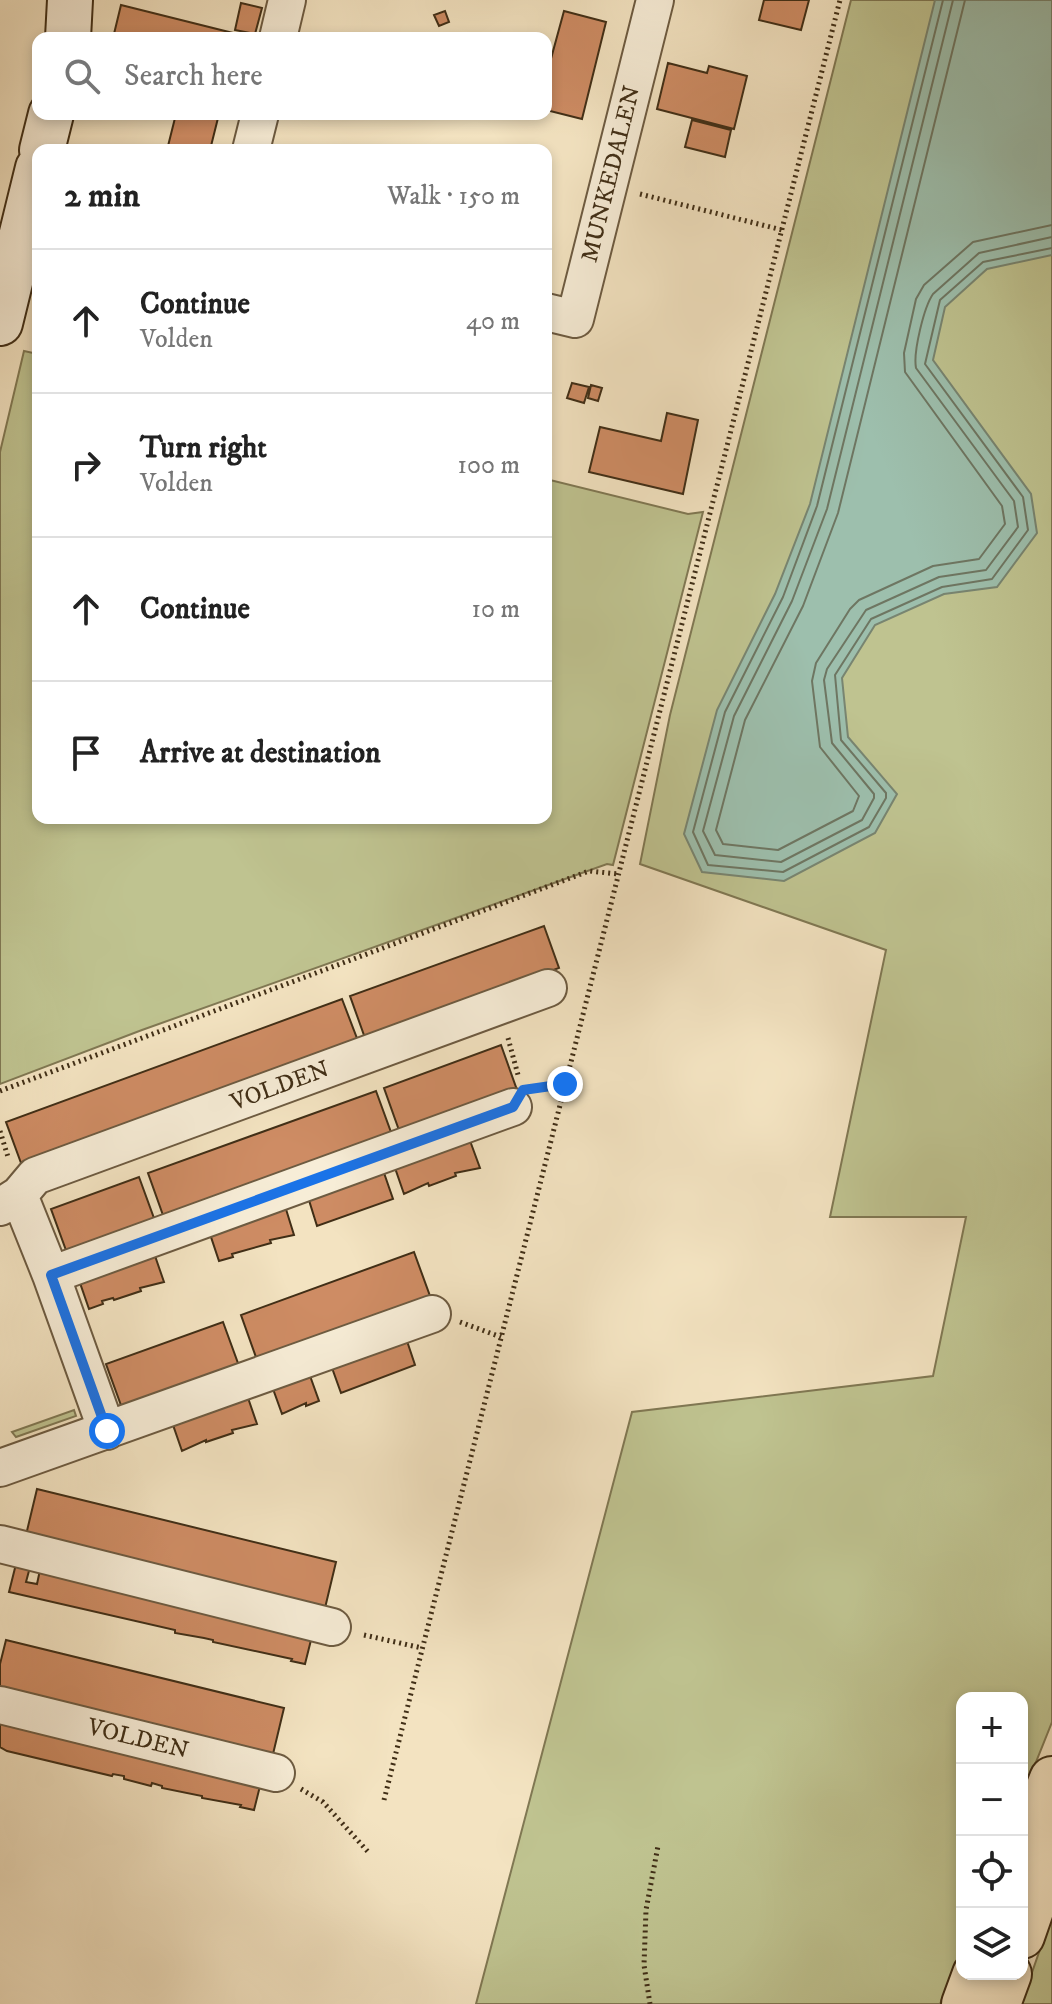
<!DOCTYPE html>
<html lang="en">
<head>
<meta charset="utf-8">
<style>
  :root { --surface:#fff; --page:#f2f2f2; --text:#222; --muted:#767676; --line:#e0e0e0 }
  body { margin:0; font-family:"IM FELL DW Pica",serif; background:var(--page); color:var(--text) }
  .controls { position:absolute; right:24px; bottom:24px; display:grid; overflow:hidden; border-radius:16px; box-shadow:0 4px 12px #0003 }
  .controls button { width:72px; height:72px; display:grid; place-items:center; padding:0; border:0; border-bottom:2px solid var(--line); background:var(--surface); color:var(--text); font:40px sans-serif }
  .stop { position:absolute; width:24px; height:24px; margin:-18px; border:6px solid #1a73e8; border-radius:50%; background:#fff }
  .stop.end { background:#1a73e8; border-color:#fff; box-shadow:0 2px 8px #0008 }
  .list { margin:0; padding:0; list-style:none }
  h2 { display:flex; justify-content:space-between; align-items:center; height:104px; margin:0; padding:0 32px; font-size:34px }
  h2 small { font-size:26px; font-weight:400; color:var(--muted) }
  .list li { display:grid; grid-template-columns:52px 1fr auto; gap:24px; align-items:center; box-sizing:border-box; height:144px; padding:0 32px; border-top:2px solid var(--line) }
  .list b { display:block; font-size:30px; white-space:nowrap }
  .list p { margin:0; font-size:26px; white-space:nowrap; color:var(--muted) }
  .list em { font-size:26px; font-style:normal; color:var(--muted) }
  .icon { flex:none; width:44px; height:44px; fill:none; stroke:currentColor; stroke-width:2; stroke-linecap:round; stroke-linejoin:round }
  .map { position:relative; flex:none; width:1052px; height:2004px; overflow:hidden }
  .search { position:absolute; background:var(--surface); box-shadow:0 4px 12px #0003; left:32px; top:32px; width:520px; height:88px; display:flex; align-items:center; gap:20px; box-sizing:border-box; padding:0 28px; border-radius:16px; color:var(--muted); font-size:30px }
  .panel { position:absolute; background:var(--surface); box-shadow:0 4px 12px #0003; left:32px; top:144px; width:520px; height:680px; border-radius:16px }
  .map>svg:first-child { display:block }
</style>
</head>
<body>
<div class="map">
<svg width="1052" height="2004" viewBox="0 0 1052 2004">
  <rect width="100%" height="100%" fill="#f3e3c1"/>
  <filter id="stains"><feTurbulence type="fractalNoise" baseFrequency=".0025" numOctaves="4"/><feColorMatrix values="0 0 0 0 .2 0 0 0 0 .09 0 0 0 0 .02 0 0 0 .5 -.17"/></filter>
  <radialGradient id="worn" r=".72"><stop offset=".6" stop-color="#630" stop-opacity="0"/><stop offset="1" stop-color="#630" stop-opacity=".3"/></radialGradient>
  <path fill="#bfc390" stroke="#807853" stroke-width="2" d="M851,0H1052V1722L1022,1797V1698H962V1948L940,2004H476L632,1412L933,1376L966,1217H830L886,950L640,864L670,715Z
    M24,351L38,354V818H546V479L688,514L703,512L613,865L607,864L142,1030L0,1084V452Z
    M74,1410L76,1416L16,1437L12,1432Z
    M1052,1915V2004H1021Z"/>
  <path fill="#9dbfad" stroke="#788571" stroke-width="2" d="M935,0H1052V255L987,269L945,307L933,360L1031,494L1037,533L997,587L944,594L875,625L842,678L848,737L897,794L875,833L784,881L702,872L684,834L717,710L775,594L810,504Z"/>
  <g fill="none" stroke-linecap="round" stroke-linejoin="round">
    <path stroke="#6e7662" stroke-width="2" d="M943,0L817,506L783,597L725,712L693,832L708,865L783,872L869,827L886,798V793L841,740L835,675L871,619L942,587L992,579L1028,530L1023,497L925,364L940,300L983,262L1052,248
      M953,0L827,509L792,601L734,716L703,831L715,855L781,862L862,820L874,798V794L832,743L824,680L827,669L866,610L939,577L986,570L1018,527L1014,501L916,368C913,352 924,307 933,294L979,253L1052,237
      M965,0L838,513L803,606L745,720L716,830L723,844L778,850L853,811L859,796L820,747L812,681L816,663L850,609L859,600L933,566L979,559L1005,524L1002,506L905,372L904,353L916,299L924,285L973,242L1052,225"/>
  </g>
  <path fill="#ce8c64" stroke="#402e16" stroke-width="2" d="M764,0H809L801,30L759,20Z
    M241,3L262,8L255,34L235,30Z
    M121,5L241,35L240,38H113Z
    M445,11L449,22L439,26L434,15Z
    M564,11L606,22L582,119L546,110V77Z
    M668,63L707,73L709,66L747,76L734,129L657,109Z
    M176,114H219L210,150H167Z
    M692,120L731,130L725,157L685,147Z
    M572,383L589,387L584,403L567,398Z
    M591,385L602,388L598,401L588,398Z
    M667,413L698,420L683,494L589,472L600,427L661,441Z
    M544,926L559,968L365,1038L350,996Z
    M342,999L358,1041L21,1163L6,1122Z
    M501,1045L517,1090L400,1133L384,1088Z
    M376,1091L392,1135L164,1218L148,1173Z
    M469,1138L480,1168L455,1173L456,1176L429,1186L428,1183L404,1194L394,1165Z
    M383,1170L393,1199L317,1226L308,1197Z
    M139,1177L155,1221L67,1253L51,1209Z
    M285,1206L294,1235L270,1240L271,1243L232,1254L233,1257L219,1261L210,1234Z
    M414,1252L430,1296L257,1360L241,1315Z
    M154,1253L164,1282L140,1288L141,1291L114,1300L113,1298L102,1301L103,1304L89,1309L79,1280Z
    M223,1322L239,1366L122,1408L106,1364Z
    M406,1338L415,1365L341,1393L331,1365Z
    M309,1373L319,1401L306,1406V1403L282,1414L272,1386Z
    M247,1395L257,1424L232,1430L233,1433L206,1442V1440L182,1451L172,1422Z
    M37,1489L336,1562L325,1608L26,1535Z
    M16,1564L30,1567L26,1582L37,1584L40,1570L312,1636L305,1664L291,1661L292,1659L213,1642V1640L204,1638L175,1633V1630L9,1592Z
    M6,1640L284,1708L273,1754L0,1688V1664Z
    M0,1718L261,1782L254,1810L240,1807L241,1805L202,1798V1796L162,1788V1786L152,1783L151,1786L124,1779V1776L113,1774L112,1776L7,1751L0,1747Z"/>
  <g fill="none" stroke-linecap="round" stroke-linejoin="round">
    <g stroke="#6d5b41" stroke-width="40">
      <path id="street" d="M278,38L287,0
        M251,150L260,114
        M546,312L575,319L655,0
        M19,1195L35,1176L548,988
        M0,1207L19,1195L51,1275L107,1431
        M51,1275L513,1107
        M0,1468L432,1314
        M0,1544L332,1627
        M0,1705L276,1773"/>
    </g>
    <g stroke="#402e16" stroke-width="48">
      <path id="secondary" d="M68,38L70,0
        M42,150L51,114
        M0,323L38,168"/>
    </g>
    <g stroke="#402e16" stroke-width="48">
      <path id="highway" d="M1022,1855L1052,1779
        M1022,1936L1052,1850
        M964,2004L975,1974
        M998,2004L1009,1974"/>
    </g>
    <path stroke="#402e16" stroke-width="5" stroke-dasharray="2 4" stroke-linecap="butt" d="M640,194L782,230
      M508,1038L518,1075
      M540,1088L565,1084
      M0,1091L589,871L618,874
      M0,1131L8,1157
      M460,1322L501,1337
      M364,1635L422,1648
      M301,1789L323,1802L370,1854
      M384,1800L840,0
      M650,2004L644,1965L646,1910L658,1846"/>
    <use href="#street" stroke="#f7edd7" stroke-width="36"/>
    <use href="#secondary" stroke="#f7edd7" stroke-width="44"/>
    <use href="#highway" stroke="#f3e3c1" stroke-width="44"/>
  </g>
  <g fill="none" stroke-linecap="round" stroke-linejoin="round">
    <path stroke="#1a73e8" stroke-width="10" d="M107,1431L51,1275L513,1107L523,1090L565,1084"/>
  </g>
  <g text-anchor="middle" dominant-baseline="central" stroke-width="7" stroke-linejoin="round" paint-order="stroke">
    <g font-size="24" fill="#402e16" stroke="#f7edd7">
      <text transform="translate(611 174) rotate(-76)">MUNKEDALEN</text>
      <text transform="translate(280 1086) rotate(-20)">VOLDEN</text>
      <text transform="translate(138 1739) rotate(14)">VOLDEN</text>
    </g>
  </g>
  <rect width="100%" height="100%" filter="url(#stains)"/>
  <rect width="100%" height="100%" fill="url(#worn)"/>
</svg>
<div class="controls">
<button>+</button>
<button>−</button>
<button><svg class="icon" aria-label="locate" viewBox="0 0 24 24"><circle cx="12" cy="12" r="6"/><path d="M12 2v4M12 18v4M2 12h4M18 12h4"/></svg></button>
<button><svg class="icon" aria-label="layers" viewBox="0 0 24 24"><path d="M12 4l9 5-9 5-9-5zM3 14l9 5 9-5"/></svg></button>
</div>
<div class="stop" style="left:107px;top:1431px"></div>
<div class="stop end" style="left:565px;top:1084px"></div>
<div class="search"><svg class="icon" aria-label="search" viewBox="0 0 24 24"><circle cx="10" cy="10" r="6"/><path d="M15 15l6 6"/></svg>Search here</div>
<section class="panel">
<h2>2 min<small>Walk · 150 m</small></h2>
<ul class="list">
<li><svg class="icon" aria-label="ahead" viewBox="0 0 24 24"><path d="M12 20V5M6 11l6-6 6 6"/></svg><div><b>Continue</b><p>Volden</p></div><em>40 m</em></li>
<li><svg class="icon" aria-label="right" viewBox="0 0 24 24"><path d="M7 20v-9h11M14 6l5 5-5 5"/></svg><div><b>Turn right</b><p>Volden</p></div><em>100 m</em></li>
<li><svg class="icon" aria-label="ahead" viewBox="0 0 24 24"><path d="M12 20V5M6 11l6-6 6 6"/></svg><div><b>Continue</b></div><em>10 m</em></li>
<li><svg class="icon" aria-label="arrive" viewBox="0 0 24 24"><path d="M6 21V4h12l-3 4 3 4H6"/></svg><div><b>Arrive at destination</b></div></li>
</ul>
</section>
</div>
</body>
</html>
